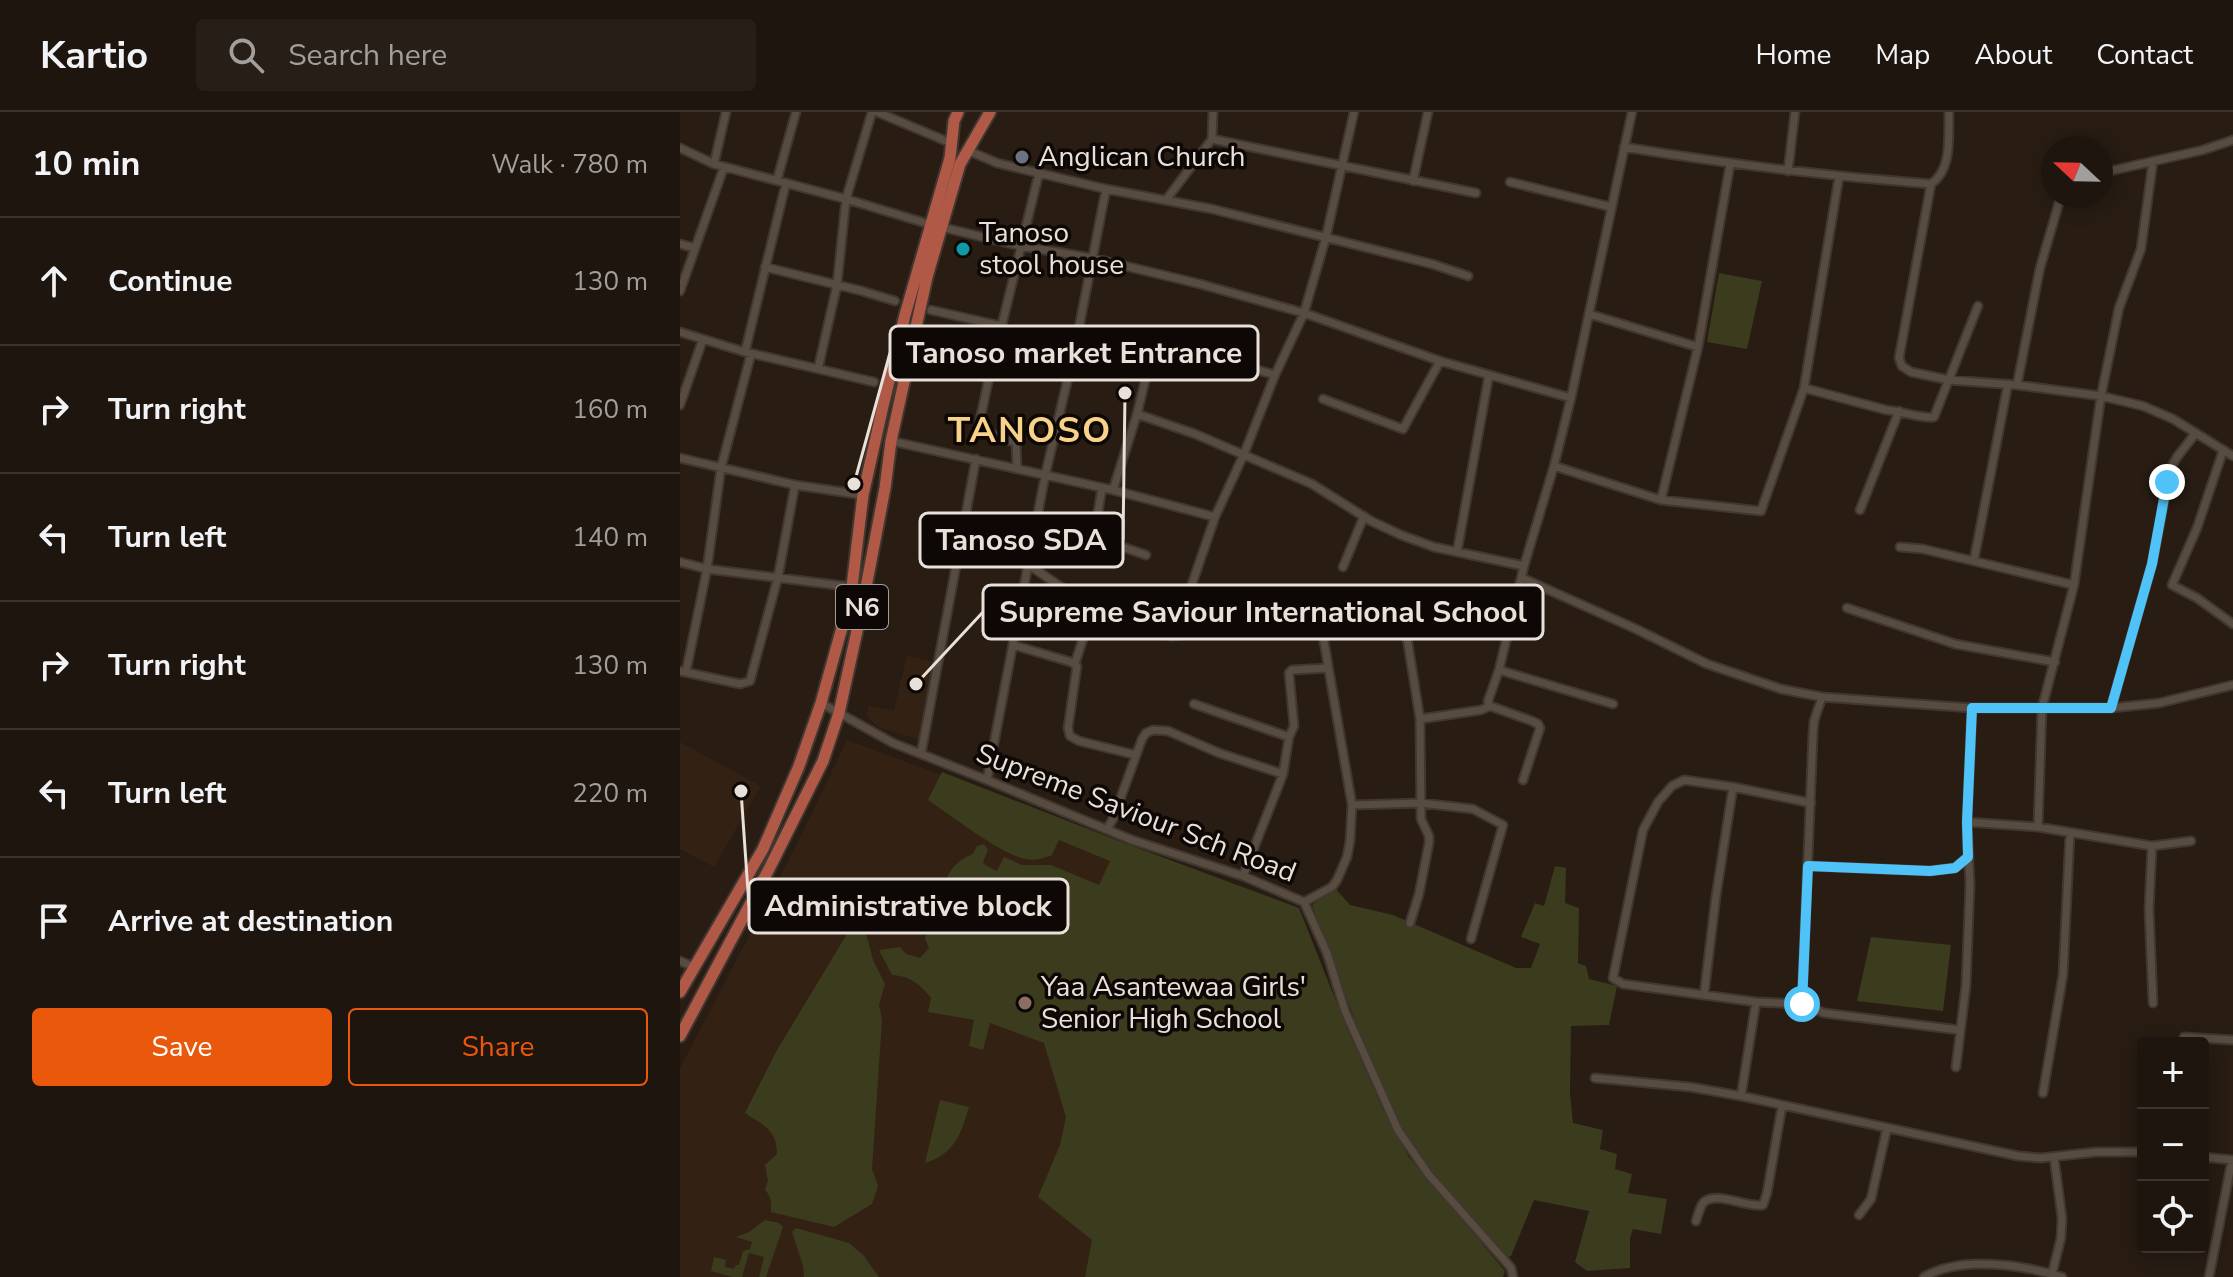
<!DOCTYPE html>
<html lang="en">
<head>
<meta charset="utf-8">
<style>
  :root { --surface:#1e150e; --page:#261e17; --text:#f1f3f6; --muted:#a19f9e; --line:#3c342e; --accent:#ea580c }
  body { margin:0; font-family:"Nunito Sans",sans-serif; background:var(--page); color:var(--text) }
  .controls { position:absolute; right:24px; bottom:24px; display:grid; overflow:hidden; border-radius:8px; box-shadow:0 4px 20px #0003 }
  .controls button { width:72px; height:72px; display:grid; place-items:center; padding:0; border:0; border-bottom:2px solid var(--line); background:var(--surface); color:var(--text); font:40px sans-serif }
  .compass { position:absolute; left:1361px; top:24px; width:72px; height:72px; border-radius:50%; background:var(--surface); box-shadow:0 4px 20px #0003; rotate:292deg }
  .stop { position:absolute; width:24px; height:24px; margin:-18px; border:6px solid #4fc3f7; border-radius:50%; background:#fff }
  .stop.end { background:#4fc3f7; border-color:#fff; box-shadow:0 2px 8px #0008 }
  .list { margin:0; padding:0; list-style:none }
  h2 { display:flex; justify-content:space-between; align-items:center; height:104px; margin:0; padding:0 32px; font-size:34px }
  h2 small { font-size:26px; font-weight:400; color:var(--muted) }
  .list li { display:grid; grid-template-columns:52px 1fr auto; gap:24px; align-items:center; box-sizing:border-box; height:128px; padding:0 32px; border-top:2px solid var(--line) }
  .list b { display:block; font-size:30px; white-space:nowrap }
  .list em { font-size:26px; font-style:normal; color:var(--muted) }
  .actions { display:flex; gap:16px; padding:24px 32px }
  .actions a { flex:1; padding:18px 0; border:2px solid var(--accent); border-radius:8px; text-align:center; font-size:28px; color:var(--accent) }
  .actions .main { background:var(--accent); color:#fff }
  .icon { flex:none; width:44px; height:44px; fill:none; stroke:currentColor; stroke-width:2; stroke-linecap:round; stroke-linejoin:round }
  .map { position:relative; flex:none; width:1553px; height:1165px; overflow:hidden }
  header { display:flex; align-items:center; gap:48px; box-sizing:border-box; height:112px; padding:0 40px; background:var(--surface); border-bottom:2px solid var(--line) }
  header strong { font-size:38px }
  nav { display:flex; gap:44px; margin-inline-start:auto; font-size:28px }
  .search { width:560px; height:72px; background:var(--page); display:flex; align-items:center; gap:20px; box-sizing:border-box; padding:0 28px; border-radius:8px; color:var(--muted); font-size:30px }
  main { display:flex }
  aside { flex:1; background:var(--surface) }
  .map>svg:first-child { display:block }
</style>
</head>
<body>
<header>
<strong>Kartio</strong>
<div class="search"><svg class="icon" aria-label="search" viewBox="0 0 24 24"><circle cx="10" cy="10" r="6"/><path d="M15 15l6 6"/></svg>Search here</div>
<nav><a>Home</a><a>Map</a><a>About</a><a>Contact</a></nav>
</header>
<main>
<aside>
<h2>10 min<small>Walk · 780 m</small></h2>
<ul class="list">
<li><svg class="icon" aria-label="ahead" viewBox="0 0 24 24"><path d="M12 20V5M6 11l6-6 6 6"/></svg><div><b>Continue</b></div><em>130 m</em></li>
<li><svg class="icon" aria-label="right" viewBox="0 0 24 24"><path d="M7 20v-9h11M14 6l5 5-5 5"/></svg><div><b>Turn right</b></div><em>160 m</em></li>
<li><svg class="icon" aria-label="left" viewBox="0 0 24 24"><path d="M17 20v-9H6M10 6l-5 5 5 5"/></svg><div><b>Turn left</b></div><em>140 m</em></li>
<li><svg class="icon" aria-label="right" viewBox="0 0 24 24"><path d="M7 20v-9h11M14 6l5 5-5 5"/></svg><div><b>Turn right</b></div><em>130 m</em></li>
<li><svg class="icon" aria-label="left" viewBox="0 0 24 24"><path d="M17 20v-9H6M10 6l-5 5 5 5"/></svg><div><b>Turn left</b></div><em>220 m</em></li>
<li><svg class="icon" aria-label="arrive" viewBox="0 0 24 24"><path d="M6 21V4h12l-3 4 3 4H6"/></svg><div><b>Arrive at destination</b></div></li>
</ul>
<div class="actions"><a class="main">Save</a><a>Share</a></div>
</aside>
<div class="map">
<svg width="1553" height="1165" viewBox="0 0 1553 1165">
  <rect width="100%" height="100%" fill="#281c13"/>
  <path fill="#332214" d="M227,544L257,550L241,628L198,615L187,605L188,594L214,598Z
    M167,628L619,796L665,912L703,998L729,1045L825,1159L823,1165H0V956L116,734Z
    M0,630L81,674L34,755L0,737Z"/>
  <path fill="#3a3c1d" d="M1039,161L1082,169L1067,237L1027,230Z
    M262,660L439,729L619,796L665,912L703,998L729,1045L825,1159L823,1165H405L412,1128L358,1085L380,1033L386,1005L364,931L310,911L303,938L289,934L294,908L248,900L251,886C240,872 230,864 212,863L199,838L220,835L226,842L240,846L249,836L245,826L257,802L269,803L274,796L276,781L266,770C269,756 280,747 293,742L297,734L304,732L308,738L303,750L305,753L317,759L324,745L342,753H371L419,773L430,749L379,728L371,744C365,745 358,748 352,748C327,748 271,703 248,688Z
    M875,754L886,756L885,791L899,796L898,851L906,854L909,867L937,874L929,913L891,914L890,980L893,1011L923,1018L920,1037L937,1042L935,1057L952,1062L948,1081L987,1087L981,1122L953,1117L950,1126V1156L907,1159L895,1150L909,1099L854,1088L831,1144L827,1145L767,1079L740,1045L722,1017L676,911L632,793L655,776L670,793L713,803L836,856H851L860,832L841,825L855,791L864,794Z
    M173,812L180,813L185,818L193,848L205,872L199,893L202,908L192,1057L198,1074L192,1092L154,1115L91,1100C91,1091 92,1085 85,1078L88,1068L85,1053L97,1042C97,1017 83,1013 65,1001L97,938Z
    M1191,825L1271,833L1263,899L1177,889Z
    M260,988L289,995C281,1023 274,1042 245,1051Z
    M85,1108L99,1111L103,1115L86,1165H79L84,1145L69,1141L62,1165H53L31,1159L34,1145L46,1148L45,1155L54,1157L56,1153H59L63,1139L70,1137L72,1130L56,1125L69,1120Z
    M116,1116L169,1131L184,1144L199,1165H124L123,1154L112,1120Z"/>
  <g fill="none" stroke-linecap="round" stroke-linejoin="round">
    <g stroke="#403731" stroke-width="11">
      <path id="street" d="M197,0L273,32
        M532,27L796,81
        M944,35C1047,52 1147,64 1251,72C1273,57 1268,24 1269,0
        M0,36L34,52L166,87L252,113
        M287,38L317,51L426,77L532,97L752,152L788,164
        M34,52L46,0
        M1108,59L1115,0
        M1421,61L1523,38L1553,28
        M97,68L116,0
        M733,69L748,0
        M830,70L931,95
        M1251,72L1219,246L1222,254L1231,260L1269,268L1337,273L1421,284L1463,294L1493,307L1553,344
        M486,88L532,27L533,0
        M261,115L341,134L412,146L520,172L624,201L760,249L891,286
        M0,132L15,136
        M85,155L182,179L215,189
        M0,179L44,55
        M251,198L321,214
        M909,202L1018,235
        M0,220L65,240L194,270
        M395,236L468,257L457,302L433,378
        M65,240L106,71
        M138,257L157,173L166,87L192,0
        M468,257L474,252L494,256L507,248L526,243L595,263
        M1337,273L1360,156L1381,84
        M1124,276L1206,298C1222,299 1240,307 1254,305L1298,194
        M643,287L723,317L760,249
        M0,293L23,227
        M457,302L515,322L632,372L691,409L721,423L754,435L844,454
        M211,329L433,378L535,405
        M1543,339L1517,416L1492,473L1517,486L1553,512
        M0,346L115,373L183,383
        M874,354L981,388L1081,399L1124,276L1159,65
        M337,357L336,331L303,319L299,313L308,270L359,61
        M422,376L415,418L416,426L466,443
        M981,388L1018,235L1050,53
        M1180,398L1219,299
        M1220,435L1243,437L1394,473
        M777,440L809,263
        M1294,448L1328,272
        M0,450L27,457L41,356L71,242
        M349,453L413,497L438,509L491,524L586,514L642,518L719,511L725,513L740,607L741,707L749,724V731L739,782L730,811
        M663,455L684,404
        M842,466L956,517L1027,552L1101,577L1142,585L1292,596H1431L1479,591L1553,573
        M512,472L535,405L564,342L595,263L624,201L646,125L674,0
        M1167,496L1275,532L1375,550
        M333,533L391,550L397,554L388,616L390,624L399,629L456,643
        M395,551L413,497
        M819,558L933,592
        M0,559L60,572L70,569L98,465L115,373
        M6,560L27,457L172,475
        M141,591L213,631L307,668L452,728L563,764L624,790L647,841L665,899L718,1018L749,1063L826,1150L831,1156L833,1165
        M514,592L609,625
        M810,594L808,589L819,558L844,454L874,354L891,286L952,0
        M810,594L852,609L858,612L860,616L843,668
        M1431,596L1472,452L1490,357L1497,345L1515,322
        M740,607L801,598L810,594
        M241,642L296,347
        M307,668L365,364L395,236L426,77
        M1131,691L1053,675L1004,668L992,674L978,690L963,718L933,866L943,872L1076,890L1122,892L1144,901L1279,918
        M672,693L741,691L793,697L823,713L791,827
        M1287,710L1358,715L1472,734L1511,729
        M1358,715L1362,596L1394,473L1421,284L1439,196L1461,137L1473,49
        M427,717L433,707L462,627L466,621L473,618L488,619L539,641L603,662
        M1472,734L1469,797L1473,891
        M1128,754L1250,759L1275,756L1288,745
        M563,764L603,662L609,625L614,614L609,561L612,558L648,556
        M624,790L652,775L657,768L667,745L670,729L672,693L642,518
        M0,849L14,855
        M1024,883L1036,784L1053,675
        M1122,892L1133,622L1134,609L1142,585
        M1504,925L1553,928
        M1276,955L1286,873L1290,772L1287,710L1292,596
        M915,966L1010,975L1061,984L1338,1044L1361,1046L1416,1040H1463
        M1363,981L1383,863L1390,721
        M1061,984L1076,890
        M1523,1045L1553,1048
        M1179,1103L1191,1087L1207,1016
        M1016,1109C1018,1103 1020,1094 1024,1090C1037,1079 1067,1096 1083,1093L1087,1081L1102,994
        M1372,1162L1381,1126L1382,1106L1374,1045
        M1244,1165C1281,1143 1343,1153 1382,1165
        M1529,1165L1552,1048"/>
    </g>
    <g stroke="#403731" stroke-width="15">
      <path id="primary" d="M0,880L83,737L119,654L141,591L163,512L172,475L183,383L203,294L225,203L270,46L274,9L278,0
        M0,924L90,755L143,649L159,601L182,496L205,376L211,329L247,165L280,52L310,0"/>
    </g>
    <use href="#street" stroke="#584b40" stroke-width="7"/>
    <use href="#primary" stroke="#b05947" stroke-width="11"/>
  </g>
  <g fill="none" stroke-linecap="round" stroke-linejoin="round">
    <path stroke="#4fc3f7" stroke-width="10" d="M1122,892L1128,754L1250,759L1275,756L1288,745L1287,710L1292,596H1431L1472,452L1487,370"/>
  </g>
  <circle fill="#6b7280" stroke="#0d0805" stroke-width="3" cx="342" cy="45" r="8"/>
  <circle fill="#0f9aa8" stroke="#0d0805" stroke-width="3" cx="283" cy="137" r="8"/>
  <circle fill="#8d6e63" stroke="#0d0805" stroke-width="3" cx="345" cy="891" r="8"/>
  <g text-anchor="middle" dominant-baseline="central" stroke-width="7" stroke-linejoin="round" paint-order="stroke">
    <rect fill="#0d0805" stroke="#a69f99" stroke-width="2" x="156" y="473" width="52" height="44" rx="6"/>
    <g font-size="26" font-weight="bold" fill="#e8e0d9">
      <text x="182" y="495">N6</text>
    </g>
    <g font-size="28" fill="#e8e0d9" stroke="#0d0805" text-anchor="start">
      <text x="358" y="45">Anglican Church</text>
      <text x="299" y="121">Tanoso<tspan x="299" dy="32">stool house</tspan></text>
      <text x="361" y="875">Yaa Asantewaa Girls'<tspan x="361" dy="32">Senior High School</tspan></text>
    </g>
    <g font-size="28" fill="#e8e0d9" stroke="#0d0805">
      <text transform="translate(456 701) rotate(21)">Supreme Saviour Sch Road</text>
    </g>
    <g font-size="36" font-weight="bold" letter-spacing="2" fill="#f9d28a" stroke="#0d0805">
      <text x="350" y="318">TANOSO</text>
    </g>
  </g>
  <path fill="none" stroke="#e8e0d9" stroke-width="3" d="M174 372L210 241M445 281L443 428M236 572L303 500M61 679L69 794"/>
  <g fill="#e8e0d9" stroke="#0d0805" stroke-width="3">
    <circle cx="174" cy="372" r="8"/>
    <circle cx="445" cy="281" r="8"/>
    <circle cx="236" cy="572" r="8"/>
    <circle cx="61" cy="679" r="8"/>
  </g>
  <g fill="#0d0805" stroke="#e8e0d9" stroke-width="3">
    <rect x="210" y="214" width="368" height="54" rx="8"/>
    <rect x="240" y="401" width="203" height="54" rx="8"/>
    <rect x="303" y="473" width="560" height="54" rx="8"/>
    <rect x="69" y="767" width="319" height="54" rx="8"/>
  </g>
  <g font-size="30" text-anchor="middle" font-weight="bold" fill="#e8e0d9">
    <text x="394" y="251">Tanoso market Entrance</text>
    <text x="341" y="438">Tanoso SDA</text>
    <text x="583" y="510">Supreme Saviour International School</text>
    <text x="228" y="804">Administrative block</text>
  </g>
</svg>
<div class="controls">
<button>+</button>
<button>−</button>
<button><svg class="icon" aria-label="locate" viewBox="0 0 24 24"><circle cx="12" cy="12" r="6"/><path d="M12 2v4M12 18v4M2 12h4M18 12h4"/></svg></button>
</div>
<svg class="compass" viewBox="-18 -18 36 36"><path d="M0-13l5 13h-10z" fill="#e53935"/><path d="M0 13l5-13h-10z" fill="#a19f9e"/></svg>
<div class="stop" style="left:1122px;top:892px"></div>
<div class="stop end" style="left:1487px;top:370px"></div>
</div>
</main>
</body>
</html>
